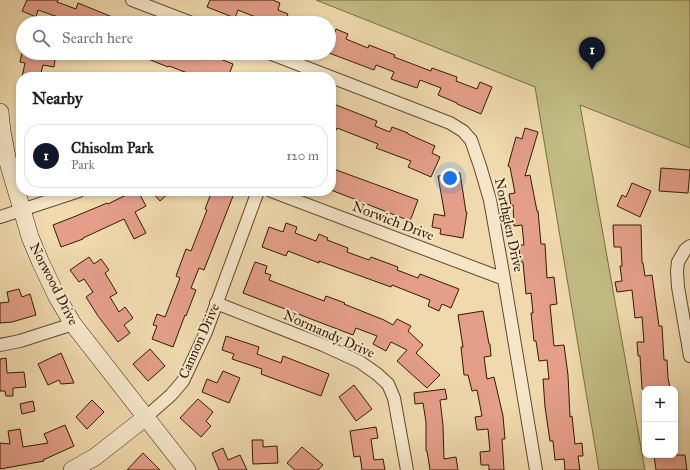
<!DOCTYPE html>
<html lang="en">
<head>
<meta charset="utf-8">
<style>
  :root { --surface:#fff; --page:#f2f2f2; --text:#202124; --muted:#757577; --line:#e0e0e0; --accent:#111827 }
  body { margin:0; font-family:"IM FELL Great Primer",serif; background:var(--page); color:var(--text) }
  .controls { position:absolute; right:12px; bottom:12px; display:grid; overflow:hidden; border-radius:8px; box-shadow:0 2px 6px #0003 }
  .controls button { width:36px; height:36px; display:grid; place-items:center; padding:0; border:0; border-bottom:1px solid var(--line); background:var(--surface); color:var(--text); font:20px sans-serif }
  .you { position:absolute; left:450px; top:178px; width:14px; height:14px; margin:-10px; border:3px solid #fff; border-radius:50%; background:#1a73e8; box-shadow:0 0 0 6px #1a73e833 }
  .badge { display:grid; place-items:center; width:26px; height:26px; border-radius:50%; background:var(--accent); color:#fff; font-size:13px; font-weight:700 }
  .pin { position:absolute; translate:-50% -33px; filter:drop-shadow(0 1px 2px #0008) }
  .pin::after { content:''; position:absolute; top:21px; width:14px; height:12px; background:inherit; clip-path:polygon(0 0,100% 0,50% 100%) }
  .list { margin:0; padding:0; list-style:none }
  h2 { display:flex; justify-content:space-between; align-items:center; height:52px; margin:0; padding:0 16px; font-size:17px }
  h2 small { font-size:13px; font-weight:400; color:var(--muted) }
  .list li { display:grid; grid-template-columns:26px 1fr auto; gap:12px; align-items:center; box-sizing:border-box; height:64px; margin:0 8px 8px; padding:0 8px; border:1px solid var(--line); border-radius:16px }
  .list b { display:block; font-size:15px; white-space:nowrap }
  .list p { margin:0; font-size:13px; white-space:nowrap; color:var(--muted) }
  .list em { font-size:13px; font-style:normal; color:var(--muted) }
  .icon { flex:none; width:22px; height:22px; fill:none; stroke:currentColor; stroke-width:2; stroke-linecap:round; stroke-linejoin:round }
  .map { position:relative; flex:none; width:690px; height:470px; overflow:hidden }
  .search { position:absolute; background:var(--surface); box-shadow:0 2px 6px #0003; left:16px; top:16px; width:320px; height:44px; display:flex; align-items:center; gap:10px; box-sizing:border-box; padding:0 14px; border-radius:22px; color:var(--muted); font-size:15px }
  .panel { position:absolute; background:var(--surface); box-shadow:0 2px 6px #0003; left:16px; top:72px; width:320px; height:124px; border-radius:16px }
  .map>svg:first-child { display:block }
</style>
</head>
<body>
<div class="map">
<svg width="690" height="470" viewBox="0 0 690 470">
  <rect width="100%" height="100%" fill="#efd9ad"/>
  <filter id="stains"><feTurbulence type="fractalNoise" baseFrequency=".005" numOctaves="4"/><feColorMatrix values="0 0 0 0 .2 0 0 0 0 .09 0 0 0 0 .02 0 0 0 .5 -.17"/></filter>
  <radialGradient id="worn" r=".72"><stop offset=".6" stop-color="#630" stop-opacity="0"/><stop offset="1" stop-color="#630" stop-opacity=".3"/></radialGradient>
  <path fill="#c1bd84" stroke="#7a6c42" d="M316,0H690V148L580,105L645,470H599L535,87Z"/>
  <path fill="#e49e8a" stroke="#321c00" d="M27,0H58L57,2L76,9L78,3L127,23H55L58,17L38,10L36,17L22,11Z
    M210,0H273L280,3L278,10L288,14L287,17L301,23H256L258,18L238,10L235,18L207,7Z
    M336,29L348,34L346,39L368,48L369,45L395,55L394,57L431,71L432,68L457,77L456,81L477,89L480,82L492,87L481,114L457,104V103L438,95L441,88L420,80L417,88L391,79L394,72L376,65L374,70L329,53V48Z
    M22,53H56L54,67L43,65L40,77H22L25,63L20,62Z
    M133,53H184L202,60L204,53H205L233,64L228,77H198L169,66L168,67Z
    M331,103L377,121L375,126L390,132L392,127L408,133V134L435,146L432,153L440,157L431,177L408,167L411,161L376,148L378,144L337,128L331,141Z
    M525,128L538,132L525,176L530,175L537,211H538L541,244H545L547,278L554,277L557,304L550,305L554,346L564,345L568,375L570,417L572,416L575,444L582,443L583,456H578L580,470H565L564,459L555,460L553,441H550L545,407L543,379H549L547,360L539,361L536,341H534L531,313H533L531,293L526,294L523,262H520L519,245H524L522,225L514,226L513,205L511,206L509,194L515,193L510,167L508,166L516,137L522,139Z
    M331,168L418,200L410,221L331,190Z
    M661,168L690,170L688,193L659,191Z
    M460,173L466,212H467L463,238L440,234L441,229L432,227L434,214L445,216L438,176Z
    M632,183L651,191L640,217L617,206L622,195L626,197Z
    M134,191H138L146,206L135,212L146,233L134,239L124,219L83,238V239L61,247L53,225L76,216L107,203L108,204Z
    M151,191H171L160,201Z
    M212,191H235L204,270L199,268L191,288L196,290L186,316L185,315L173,347L152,339L157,326L153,325L157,314L165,317L180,278L176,276L186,249L191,251L207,210L205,209Z
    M286,223L297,227L295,233L316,241L319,234L328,238L327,240L348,248L347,252L369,260L371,257L398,267L397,270L418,278L420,274L459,289L451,308L442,304L439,311L428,306L430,300L392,285L391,287L319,261V263L288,251L286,256L262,247L269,227L283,232Z
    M613,225H641L642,263H643L645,276L652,275L659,326H662L664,360H667L668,378L670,388L642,389L640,356H638L637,342H644L642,317L635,318L632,290L617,292L615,282L622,281L620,266H622L621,247H614Z
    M89,257L94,264L101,259L109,270L105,273L117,293L110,297L119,312L125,307L133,318L124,325L130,333L118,342L98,316L86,297L93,292L84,279L79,282L70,270Z
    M255,262L267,266L265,273L271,275L269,280L324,301L326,296L345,303L344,304L384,320L393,325L397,319L411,326L408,331L423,345L416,353L440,375L427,388L397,361L407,350L391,342L386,351L373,344L377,336L356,328L353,335L243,293Z
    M19,289L22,297L30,294L36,315L12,322L0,323V303L9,302L7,292Z
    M483,311L489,344H490L491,356L484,357L487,379L494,377L503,416L505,439H502L504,470H489V465H481L480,452L490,451L488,429L477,430L475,417L482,416L477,390L472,391L468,375H464L461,347H463L458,315Z
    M226,336L259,347L257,354L281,363L283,356L329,374L321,396L261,374L262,369L232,359L234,354L222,350Z
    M150,349L165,366L148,381L133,364Z
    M61,353L74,383L61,384L59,380L48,385L38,364Z
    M6,358L7,373L24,372L26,387L13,388V396H6L5,391H0V359Z
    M223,371L240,378L229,403L202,392L207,379L217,383Z
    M354,385L372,409L356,421L339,397Z
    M445,389L447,399L440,400L443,425L444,459L456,457L458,470H430L427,451H426V422L423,403L415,404L414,393Z
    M198,399L213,412L206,421L211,426L201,437L180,418Z
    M92,400L104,412L87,429L76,417Z
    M33,401L35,411L22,414L20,404Z
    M65,425L74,446L43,460L44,461L0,469V443L10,444L8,431L20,429L23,447L48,443L44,434Z
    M376,427L378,438L371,439L374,460L383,459L385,470H362L360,456L354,457L350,431Z
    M252,440H263V447L277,446L278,463L253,464Z
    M302,447L323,465L318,470H295L287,463Z
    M223,448L228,460L240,455L247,470H219L212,453Z
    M143,453L160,470H127Z
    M654,455H685L687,470H656Z"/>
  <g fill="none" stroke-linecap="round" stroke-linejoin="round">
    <g stroke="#614b2b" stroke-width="14">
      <path id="street" d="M132,0L192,23
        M269,53L331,77
        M331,77L450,123L463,131L471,140L480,166L490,200L504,279L536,470
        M271,191L504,279
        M0,217L79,191
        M690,246L685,250L678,262L677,271L678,287L690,356
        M216,303L323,345L360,362L377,374L388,384L394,398L407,470
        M0,345L20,341L73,324
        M146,417L171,395L183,381L206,332L258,191"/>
    </g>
    <g stroke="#321c00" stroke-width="18">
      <path id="secondary" d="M0,112L2,131L8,162L30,237L40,261L57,297L73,324L187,470
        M72,470L95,457L146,417"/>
    </g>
    <use href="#street" stroke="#f5e6ca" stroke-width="12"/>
    <use href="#secondary" stroke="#f5e6ca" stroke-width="17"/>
  </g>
  <g text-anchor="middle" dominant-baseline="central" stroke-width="4" stroke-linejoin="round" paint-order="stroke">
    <g font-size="14" fill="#321c00" stroke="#f5e6ca">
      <text transform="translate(393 221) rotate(21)">Norwich Drive</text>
      <text transform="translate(509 225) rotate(78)">Northglen Drive</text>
      <text transform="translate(54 284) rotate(63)">Norwood Drive</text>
      <text transform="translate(329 334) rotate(24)">Normandy Drive</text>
      <text transform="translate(199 341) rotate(-66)">Cannon Drive</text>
    </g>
  </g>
  <rect width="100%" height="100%" filter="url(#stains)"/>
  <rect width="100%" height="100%" fill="url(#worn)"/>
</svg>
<div class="controls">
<button>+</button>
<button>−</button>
</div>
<div class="you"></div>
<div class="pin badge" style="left:592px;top:70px">1</div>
<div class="search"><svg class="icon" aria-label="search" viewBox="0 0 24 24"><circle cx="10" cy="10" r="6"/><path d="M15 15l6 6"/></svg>Search here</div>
<section class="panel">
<h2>Nearby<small></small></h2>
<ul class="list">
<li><span class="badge">1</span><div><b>Chisolm Park</b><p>Park</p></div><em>120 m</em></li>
</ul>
</section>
</div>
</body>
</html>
